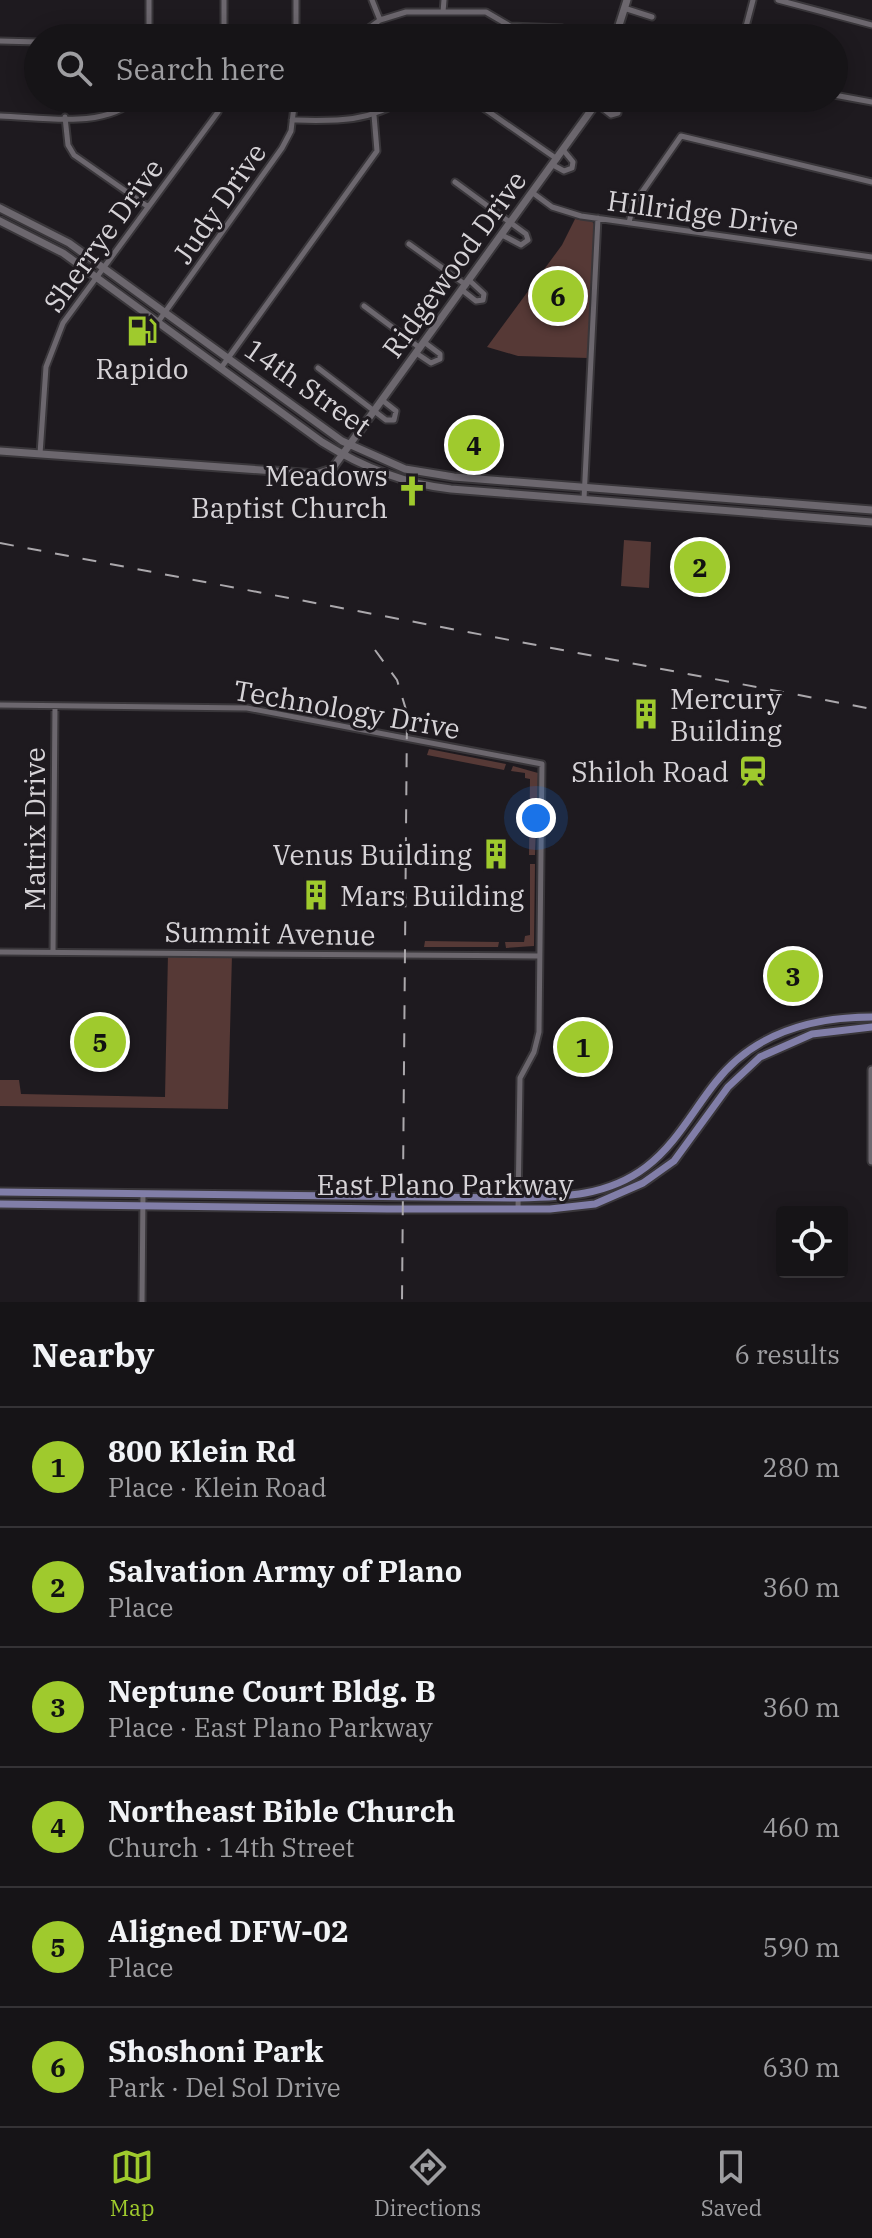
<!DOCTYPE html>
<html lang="en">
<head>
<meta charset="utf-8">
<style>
  :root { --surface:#161417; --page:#1f1d20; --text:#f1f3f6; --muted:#9e9ea1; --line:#353336; --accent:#9fca2d }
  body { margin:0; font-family:"IBM Plex Serif",serif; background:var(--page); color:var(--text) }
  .controls { position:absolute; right:24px; bottom:24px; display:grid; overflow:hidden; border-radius:8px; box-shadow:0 4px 20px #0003 }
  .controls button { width:72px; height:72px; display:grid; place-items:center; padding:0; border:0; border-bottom:2px solid var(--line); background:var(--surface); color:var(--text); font:40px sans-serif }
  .you { position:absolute; left:536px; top:818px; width:28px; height:28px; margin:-20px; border:6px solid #fff; border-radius:50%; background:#1a73e8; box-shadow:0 0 0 12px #1a73e833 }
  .badge { display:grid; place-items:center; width:52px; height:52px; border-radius:50%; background:var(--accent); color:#111; font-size:26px; font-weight:700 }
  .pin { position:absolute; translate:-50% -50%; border:4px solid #fff; box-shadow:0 2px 8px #0006 }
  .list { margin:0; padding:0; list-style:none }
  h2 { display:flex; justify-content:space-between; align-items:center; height:104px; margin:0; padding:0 32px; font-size:34px }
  h2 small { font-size:26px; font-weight:400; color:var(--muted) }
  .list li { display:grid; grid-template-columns:52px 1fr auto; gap:24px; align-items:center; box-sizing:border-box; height:120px; padding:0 32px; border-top:2px solid var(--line) }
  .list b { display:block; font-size:30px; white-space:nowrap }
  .list p { margin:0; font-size:26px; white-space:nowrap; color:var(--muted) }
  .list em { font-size:26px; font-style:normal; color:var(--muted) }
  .icon { flex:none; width:44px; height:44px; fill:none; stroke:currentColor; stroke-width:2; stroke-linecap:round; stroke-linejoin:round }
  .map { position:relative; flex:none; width:872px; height:1302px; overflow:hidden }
  .search { position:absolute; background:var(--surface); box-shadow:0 4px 20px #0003; left:24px; right:24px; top:24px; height:88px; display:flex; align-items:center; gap:20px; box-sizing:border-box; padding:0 28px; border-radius:44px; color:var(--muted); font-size:30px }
  .sheet { height:824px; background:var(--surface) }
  nav { display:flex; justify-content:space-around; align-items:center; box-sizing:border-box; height:112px; border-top:2px solid var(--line); background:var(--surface); font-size:22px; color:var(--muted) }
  nav a { display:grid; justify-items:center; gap:4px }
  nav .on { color:var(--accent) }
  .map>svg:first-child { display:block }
</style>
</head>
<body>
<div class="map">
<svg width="872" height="1302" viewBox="0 0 872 1302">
  <rect width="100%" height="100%" fill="#1e1a1f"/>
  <path fill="#563936" d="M575,219L592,221L595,226L588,358L518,356L487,347L562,245Z
    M624,540L651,542L649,588L621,586Z
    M429,749L506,764L504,770L427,755Z
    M513,766L538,773L535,855H529L530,779L525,778V773L511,771Z
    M530,864H535L534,946L506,948L505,942H524L525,936L530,935Z
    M425,941L499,942L498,947H424Z
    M168,953L232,954L228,1109L0,1106V1080H19L21,1094L165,1097Z"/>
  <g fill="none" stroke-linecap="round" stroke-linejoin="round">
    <g stroke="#39363a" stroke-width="9">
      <path id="street" d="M224,0V38
        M372,0L380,20
        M778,0L872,25
        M627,9L652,17
        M443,12L444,0
        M149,38V0
        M296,38V0
        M355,38L380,20L406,12H486L510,26L562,28L592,38
        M743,38L753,0
        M0,41L38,42
        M834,95L872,102
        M469,98L557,159
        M597,104L611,115L618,113V105L602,98
        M0,116C41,117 106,130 136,98
        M65,117L68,145L74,155L147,206
        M292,120C333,121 370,123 405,98
        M553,165L564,171L572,168L573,162L564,151
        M455,182L526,234L528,240L521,245L502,235
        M533,193L552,207L581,216L872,257
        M629,223L633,205L681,136L872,182
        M409,244L466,285
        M462,290L476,301L483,300L484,294L469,280
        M364,306L420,348
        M158,322L282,148L291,131L295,98
        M416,353L431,363L440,359V354L424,342
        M221,368L377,151L374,115
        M318,368L386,420H394L396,411L382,400
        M40,454L46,367L63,323L218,112L223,98
        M584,499L598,218
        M0,705L247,708L542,764L539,1032L534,1052L520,1078L518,1209
        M0,952L539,956
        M53,952L55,706
        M142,1302L143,1194"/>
    </g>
    <g stroke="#39363a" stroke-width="11">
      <path id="secondary" d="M615,38L627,0
        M0,208L69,243L342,441L405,469L454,477L872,510
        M0,221L63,253L322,442C362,467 404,484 451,489L872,522
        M0,451L316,474L332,469L600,98
        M872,1070V1161"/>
    </g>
    <g stroke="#39363a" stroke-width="11">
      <path id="primary" d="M0,1192L518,1198C564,1197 608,1196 646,1167C676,1144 692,1112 715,1083C753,1033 813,1017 872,1017
        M0,1204L387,1209H550L595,1204L643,1183L674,1161L728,1087L760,1057L812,1034L872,1027"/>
    </g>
    <use href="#street" stroke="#6c676e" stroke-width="5"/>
    <use href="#secondary" stroke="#6c676e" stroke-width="7"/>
    <use href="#primary" stroke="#817ea8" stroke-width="7"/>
    <path stroke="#aba8ac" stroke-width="2" stroke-dasharray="14 14" stroke-linecap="butt" d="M0,543L872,709
      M375,650L397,680L407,713L402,1302"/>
  </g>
  <defs>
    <g id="fuel-bare" transform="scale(2.4)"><path d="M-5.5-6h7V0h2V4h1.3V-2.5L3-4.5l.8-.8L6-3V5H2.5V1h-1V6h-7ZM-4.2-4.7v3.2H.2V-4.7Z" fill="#9fca2d" stroke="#1e1a1f" stroke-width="2.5" paint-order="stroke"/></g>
    <g id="church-bare" transform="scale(2.4)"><path d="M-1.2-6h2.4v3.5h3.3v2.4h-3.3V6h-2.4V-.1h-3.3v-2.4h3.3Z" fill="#9fca2d" stroke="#1e1a1f" stroke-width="2.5" paint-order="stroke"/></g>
    <g id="building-bare" transform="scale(2.4)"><path d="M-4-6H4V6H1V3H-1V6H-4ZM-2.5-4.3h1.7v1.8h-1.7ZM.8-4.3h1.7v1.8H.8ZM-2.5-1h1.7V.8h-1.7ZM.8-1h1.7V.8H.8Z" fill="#9fca2d" stroke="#1e1a1f" stroke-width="2.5" paint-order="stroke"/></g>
    <g id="station-bare" transform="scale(2.4)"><path d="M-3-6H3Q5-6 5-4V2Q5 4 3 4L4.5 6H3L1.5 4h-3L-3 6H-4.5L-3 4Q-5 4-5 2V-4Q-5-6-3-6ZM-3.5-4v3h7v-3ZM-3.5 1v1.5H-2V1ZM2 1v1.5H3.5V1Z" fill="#9fca2d" stroke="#1e1a1f" stroke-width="2.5" paint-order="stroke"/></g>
  </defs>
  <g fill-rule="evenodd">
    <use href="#fuel-bare" x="142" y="331"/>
    <use href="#church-bare" x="412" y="491"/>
    <use href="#building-bare" x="646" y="714"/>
    <use href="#station-bare" x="753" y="771"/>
    <use href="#building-bare" x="496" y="854"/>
    <use href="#building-bare" x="316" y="895"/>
  </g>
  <g text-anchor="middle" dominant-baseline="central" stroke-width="6" stroke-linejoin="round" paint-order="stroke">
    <g font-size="28" fill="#d6d3d7" stroke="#1e1a1f">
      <text transform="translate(219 203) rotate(-55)">Judy Drive</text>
      <text transform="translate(703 213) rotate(8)">Hillridge Drive</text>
      <text transform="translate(103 235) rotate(-54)">Sherrye Drive</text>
      <text transform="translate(454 264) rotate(-54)">Ridgewood Drive</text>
      <text transform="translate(308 387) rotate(35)">14th Street</text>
      <text transform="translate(347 709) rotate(10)">Technology Drive</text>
      <text transform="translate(34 829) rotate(-90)">Matrix Drive</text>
      <text transform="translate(270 933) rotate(1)">Summit Avenue</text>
      <text x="445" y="1184">East Plano Parkway</text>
    </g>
    <g font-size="28" fill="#d6d3d7" stroke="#1e1a1f" text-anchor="end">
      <text x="142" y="368" text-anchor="middle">Rapido</text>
      <text x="388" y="475">Meadows<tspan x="388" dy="32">Baptist Church</tspan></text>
      <text x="670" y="698" text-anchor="start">Mercury<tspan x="670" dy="32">Building</tspan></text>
      <text x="729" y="771">Shiloh Road</text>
      <text x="472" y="854">Venus Building</text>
      <text x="340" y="895" text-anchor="start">Mars Building</text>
    </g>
  </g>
</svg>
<div class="controls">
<button><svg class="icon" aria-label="locate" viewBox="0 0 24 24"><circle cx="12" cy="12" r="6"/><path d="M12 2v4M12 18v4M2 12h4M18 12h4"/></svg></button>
</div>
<div class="you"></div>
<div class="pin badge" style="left:583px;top:1047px">1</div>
<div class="pin badge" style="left:700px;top:567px">2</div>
<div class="pin badge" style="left:793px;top:976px">3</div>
<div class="pin badge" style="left:474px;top:445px">4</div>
<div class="pin badge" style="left:100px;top:1042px">5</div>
<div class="pin badge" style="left:558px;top:296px">6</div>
<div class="search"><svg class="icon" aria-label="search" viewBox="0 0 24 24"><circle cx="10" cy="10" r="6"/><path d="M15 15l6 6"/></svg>Search here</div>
</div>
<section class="sheet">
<h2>Nearby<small>6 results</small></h2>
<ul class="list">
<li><span class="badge">1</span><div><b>800 Klein Rd</b><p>Place · Klein Road</p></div><em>280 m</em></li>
<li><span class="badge">2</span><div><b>Salvation Army of Plano</b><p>Place</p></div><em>360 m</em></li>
<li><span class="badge">3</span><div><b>Neptune Court Bldg. B</b><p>Place · East Plano Parkway</p></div><em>360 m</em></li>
<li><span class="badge">4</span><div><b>Northeast Bible Church</b><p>Church · 14th Street</p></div><em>460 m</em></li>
<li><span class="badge">5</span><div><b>Aligned DFW-02</b><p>Place</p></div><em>590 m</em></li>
<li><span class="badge">6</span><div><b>Shoshoni Park</b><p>Park · Del Sol Drive</p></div><em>630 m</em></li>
</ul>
</section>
<nav>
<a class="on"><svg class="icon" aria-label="map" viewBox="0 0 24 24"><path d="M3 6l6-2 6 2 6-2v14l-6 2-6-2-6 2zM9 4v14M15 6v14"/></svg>Map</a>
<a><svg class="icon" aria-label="directions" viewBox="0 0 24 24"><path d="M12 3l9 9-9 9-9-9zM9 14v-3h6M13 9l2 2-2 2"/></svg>Directions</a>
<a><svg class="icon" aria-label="saved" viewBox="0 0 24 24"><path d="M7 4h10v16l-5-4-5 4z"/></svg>Saved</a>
</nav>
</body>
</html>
